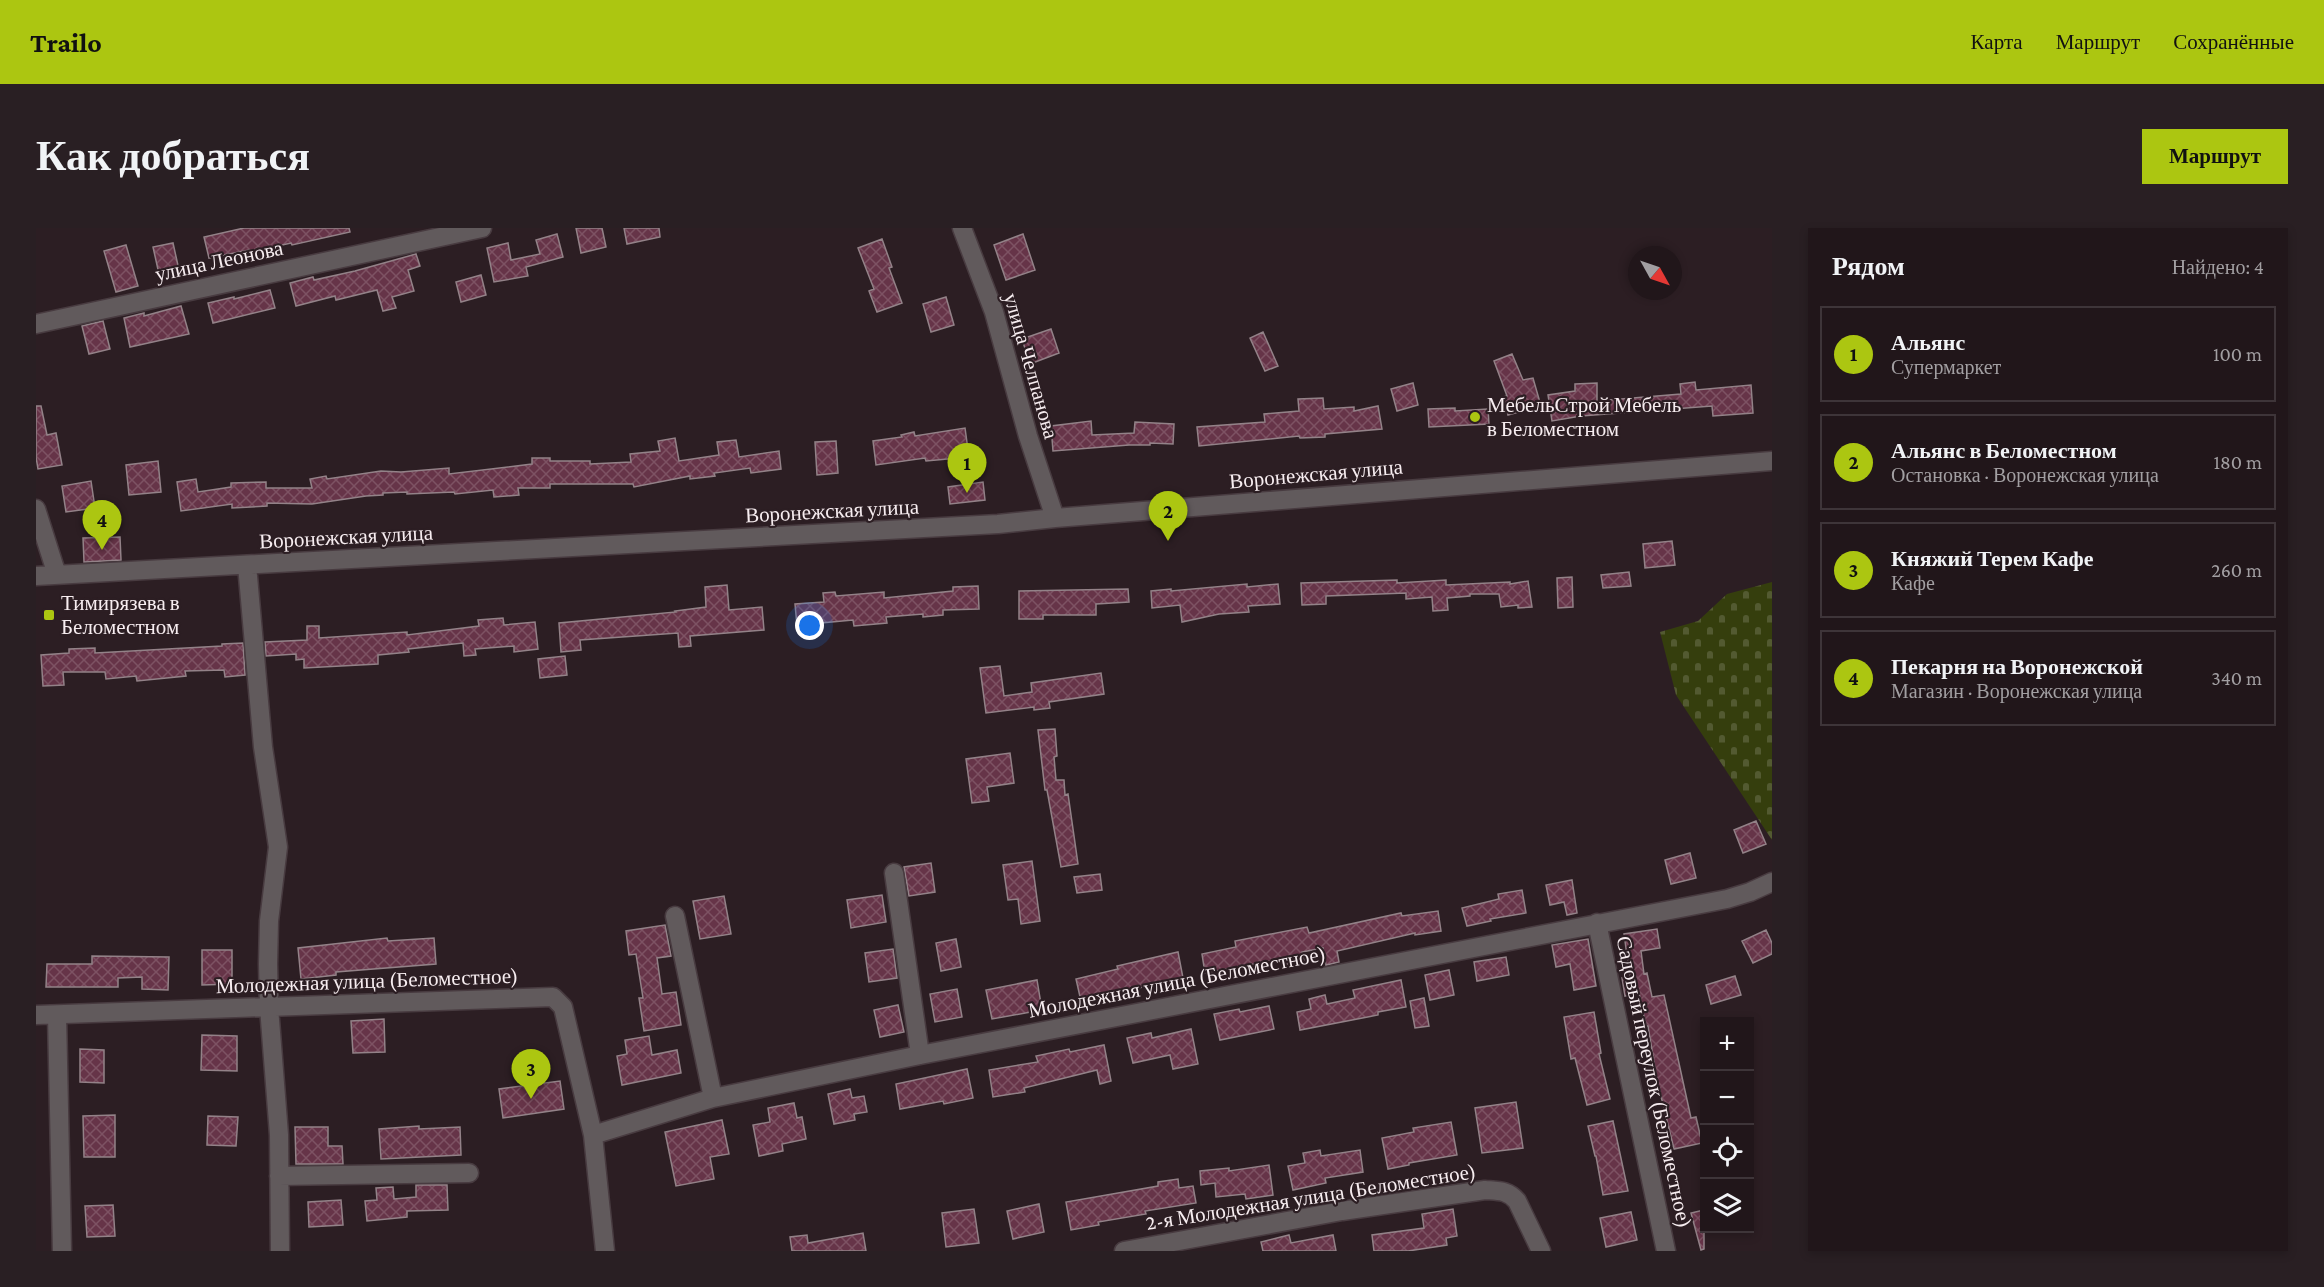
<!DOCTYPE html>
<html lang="ru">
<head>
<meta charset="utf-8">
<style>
  :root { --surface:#21161a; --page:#291f23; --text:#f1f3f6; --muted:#a29fa2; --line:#3e3539; --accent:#acc611 }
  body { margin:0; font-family:"Crimson Pro",serif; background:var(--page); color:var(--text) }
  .controls { position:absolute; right:18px; bottom:18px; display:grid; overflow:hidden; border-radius:0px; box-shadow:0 3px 9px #0003 }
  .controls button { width:54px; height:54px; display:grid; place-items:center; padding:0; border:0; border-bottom:2px solid var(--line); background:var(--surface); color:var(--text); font:30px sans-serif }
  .compass { position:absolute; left:1592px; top:18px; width:54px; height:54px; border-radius:50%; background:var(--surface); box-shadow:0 3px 9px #0003; rotate:130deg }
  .you { position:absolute; left:774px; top:398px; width:21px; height:21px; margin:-15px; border:4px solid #fff; border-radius:50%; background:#1a73e8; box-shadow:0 0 0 9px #1a73e833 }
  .badge { display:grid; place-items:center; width:39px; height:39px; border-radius:50%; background:var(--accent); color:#111; font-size:20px; font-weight:700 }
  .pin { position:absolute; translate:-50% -50px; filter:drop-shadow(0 2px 3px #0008) }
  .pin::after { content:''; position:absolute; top:32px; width:21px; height:18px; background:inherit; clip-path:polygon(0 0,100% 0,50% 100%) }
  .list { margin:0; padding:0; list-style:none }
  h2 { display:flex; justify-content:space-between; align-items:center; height:78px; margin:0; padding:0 24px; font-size:26px }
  h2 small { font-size:20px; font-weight:400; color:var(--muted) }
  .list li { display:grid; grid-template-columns:39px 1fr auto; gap:18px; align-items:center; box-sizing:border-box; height:96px; margin:0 12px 12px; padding:0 12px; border:2px solid var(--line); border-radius:0px }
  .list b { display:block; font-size:22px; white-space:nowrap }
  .list p { margin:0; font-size:20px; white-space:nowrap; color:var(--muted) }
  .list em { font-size:20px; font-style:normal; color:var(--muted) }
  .icon { flex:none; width:33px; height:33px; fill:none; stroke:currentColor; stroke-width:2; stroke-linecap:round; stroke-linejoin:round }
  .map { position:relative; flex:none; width:1736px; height:1023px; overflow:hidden; border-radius:0px }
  header { display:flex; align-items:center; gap:36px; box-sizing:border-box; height:84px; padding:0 30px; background:var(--accent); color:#111 }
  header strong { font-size:28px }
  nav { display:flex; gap:33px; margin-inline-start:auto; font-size:21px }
  .intro { display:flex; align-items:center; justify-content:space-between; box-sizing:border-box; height:144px; padding:0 36px }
  h1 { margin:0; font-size:42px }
  .button { padding:15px 27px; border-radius:0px; background:var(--accent); color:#111; font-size:21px; font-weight:700 }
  main { display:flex; gap:36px; padding:0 36px }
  aside { flex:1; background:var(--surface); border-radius:0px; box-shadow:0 3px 9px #0003 }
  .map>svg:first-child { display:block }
</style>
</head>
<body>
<header>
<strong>Trailo</strong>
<nav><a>Карта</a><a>Маршрут</a><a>Сохранённые</a></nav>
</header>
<div class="intro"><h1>Как добраться</h1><a class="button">Маршрут</a></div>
<main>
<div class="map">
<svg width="1736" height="1023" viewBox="0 0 1736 1023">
  <defs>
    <pattern id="cemetery-stones" width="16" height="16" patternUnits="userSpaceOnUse" patternTransform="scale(1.5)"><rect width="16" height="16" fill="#353e0d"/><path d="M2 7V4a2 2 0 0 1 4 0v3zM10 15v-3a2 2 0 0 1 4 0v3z" fill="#535a31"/></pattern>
    <pattern id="building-cross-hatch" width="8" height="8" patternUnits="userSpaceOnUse" patternTransform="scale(1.5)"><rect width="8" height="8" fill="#663448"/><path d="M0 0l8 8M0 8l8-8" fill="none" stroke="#7d5263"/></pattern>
  </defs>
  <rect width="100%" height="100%" fill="#2c1e23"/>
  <path fill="url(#cemetery-stones)" d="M1736,354V612L1640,467L1624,404L1662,393L1691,366Z"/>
  <path fill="url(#building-cross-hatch)" stroke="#938288" stroke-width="1.5" d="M208,0H313L314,4L256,17L255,15L214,24L213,22L173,30L168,9Z
    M540,0H566L570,19L545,25Z
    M588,0H623L624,9L591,16Z
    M521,6L527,29L490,39L492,48L458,54L451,20L472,15L475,32L504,26L500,12Z
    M987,6L999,42L970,52L958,17Z
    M846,11L856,39L853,40L866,75L841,84L833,63L838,61L822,20Z
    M137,15L143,42L123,46L117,19Z
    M90,17L102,58L80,64L68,23Z
    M380,26L384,38L372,42L378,63L356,69L360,80L347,83L341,62L300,72L299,68L260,78L254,55L277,49L278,52L319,43Z
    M445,47L450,67L425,74L420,54Z
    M234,62L239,80L177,95L172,75L198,69V71Z
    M910,69L918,97L895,104L887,76Z
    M145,78L153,106L94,119L88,90L108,85V88Z
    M67,93L74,121L53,126L46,98Z
    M1015,101L1023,125L994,136L986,111Z
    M1227,104L1242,138L1229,143L1214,110Z
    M1476,126L1487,152L1497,150L1505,178L1472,187L1467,169L1471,168L1458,133Z
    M1659,154L1660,162L1715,157L1717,185L1677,188L1676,178L1545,188L1516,193L1512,167L1539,163V156L1561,155V173L1645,166L1644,156Z
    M1377,155L1382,177L1361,183L1355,161Z
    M1287,170L1288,181L1318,179V183L1342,178L1346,201L1289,206V209L1264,210L1263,208L1163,218L1161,199L1229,194L1228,186L1263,183L1262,171Z
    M0,178H5L11,207L20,205L26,237L2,241L0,229Z
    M1419,180V183L1452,181L1453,196L1393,199L1392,181Z
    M1055,193L1056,207L1098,205L1099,194L1138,196L1137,216L1114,215V217H1093L1017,223L1015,198Z
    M929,200L933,229L890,233L889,230L840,237L837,213L866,209L865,207L878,204L879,208Z
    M639,210L643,233L683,227L681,214L700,212L703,229L743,223L745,241L715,245L714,240L678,245L679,248L654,251V248L598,259L597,256H514V260H482L483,267L458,269L457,262L419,266L418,264L371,266V264L347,265V267L330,268L276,276L231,275V278L196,280V276L145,283L141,254L160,251L162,264L195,259V255L230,254V260H276L274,251L290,248L291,251L345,243L365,244L413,240V246L496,236V230H514V233H554V236L595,234L594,226L624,223L622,213Z
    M800,213L802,245L781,247L779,214Z
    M122,233L125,264L93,267L90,237Z
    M55,253L59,280L30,284L26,258Z
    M947,254L949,272L914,276L912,259Z
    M84,309L85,332L48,334L47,310Z
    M1636,313L1639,337L1609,340L1607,316Z
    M1593,344L1595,358L1567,360L1565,347Z
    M1536,349L1537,379L1522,380L1521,350Z
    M1361,352V355L1410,352V357L1474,354V356L1492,353L1496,379L1482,380V377L1465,379L1463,366H1434V368L1411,370L1412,382L1397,383L1396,369L1370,371V365L1290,368V376L1266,377L1265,355Z
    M1211,356V359L1242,356L1244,376L1212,378L1213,384L1183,386L1146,394L1144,377L1116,380L1115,363L1135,361V363Z
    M691,357L693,382L726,379L728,402L654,408L655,418L643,419L642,405L544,412L545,422L525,424L523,395L640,384L639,383L670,379L669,359Z
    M942,358L943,381L907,382V387L887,389V386L850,389L851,395L818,398L817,392L785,395L786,402L772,403L771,397L761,398L759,376L788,374L787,365L799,364L800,368L848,364V370L917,363V359Z
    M1092,361L1093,374L1060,376V387H1007V391H983V363Z
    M467,390L468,397L499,394L502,421L478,424V418L439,421L440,427L428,428L427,415L372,421L373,424L342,427V436L268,440V431L260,432V426L230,428L229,414L271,412V398H283V410L371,404V407L443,398L442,392Z
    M207,415L209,447L189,449L188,442L149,443L150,448L101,453L100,448L70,451L69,444H27L28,457L7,458L5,427L33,425V421L59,420V425L186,418V416Z
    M529,428L531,447L504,450L502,431Z
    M964,438L968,468L996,464L995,455L1065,445L1068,466L1013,474L1014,480L998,482V479L950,485L944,440Z
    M1019,501L1021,528L1018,529L1020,552H1028L1029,567L1032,566L1042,636L1025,639L1011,562H1009L1002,502Z
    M974,525L978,555L951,559L953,573L936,575L930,531Z
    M1720,593L1730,616L1707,625L1698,602Z
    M1654,625L1660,650L1635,656L1629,632Z
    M996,633L1004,693L985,696L982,671L972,672L967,637Z
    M895,635L899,664L873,668L868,639Z
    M1064,646L1066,662L1041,665L1038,649Z
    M1536,652L1541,685L1531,687L1528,674L1514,677L1510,657Z
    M1486,662L1490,685L1454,691L1455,693L1431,698L1426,680L1463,671L1462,666Z
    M846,667L850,694L815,700L811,672Z
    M688,668L695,706L664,711L657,673Z
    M1402,683L1405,703L1379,707V705L1301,723L1303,734L1290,737L1287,720L1266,724L1268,732L1247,737L1246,731L1169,745L1166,726L1200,719L1199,713L1271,699L1273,705L1365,685L1366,688Z
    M629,697L635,728L621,730L626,766L640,764L645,797L608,803L603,770H607L600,726L593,727L590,703Z
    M1621,701L1624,720L1605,723L1608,746L1611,745L1616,769L1628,767L1655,890L1660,889L1666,915L1638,921L1621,852L1612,798H1610L1603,765L1589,768L1586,750L1594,749L1588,706Z
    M1730,702L1736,715V726L1717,735L1706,713Z
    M351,710L352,713L398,710L400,736L300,744V747L265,751L262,720Z
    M920,711L925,739L905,743L900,715Z
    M1552,711L1560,758L1538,762L1534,736L1520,739L1516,717Z
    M857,721L861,750L833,754L829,725Z
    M166,722H196V756L166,757Z
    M1142,724L1147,750L1045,773L1040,751L1082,741L1081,738Z
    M56,728L133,729L132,762L106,761V749L82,750V759H10L11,736H56Z
    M1470,729L1473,747L1441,753L1438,734Z
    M1413,742L1418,767L1394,772L1389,747Z
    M1699,748L1705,767L1675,776L1670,757Z
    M1001,752L1006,782L956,791L950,762Z
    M1365,752L1370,779L1342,784V787L1264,802L1261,784L1275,781L1273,771L1289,767L1291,776L1319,770L1317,762Z
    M921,761L926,789L899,794L894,766Z
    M1388,770L1393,798L1379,800L1374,773Z
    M862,777L868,804L844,809L838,782Z
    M1233,778L1238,801L1184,812L1178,786L1203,781L1204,784Z
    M1558,784L1565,825L1563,826L1574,871L1551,877L1539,830L1535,831L1528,789Z
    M348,791L349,824L317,825L315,793Z
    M1155,801L1162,836L1137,841L1134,827L1097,835L1091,810L1115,805L1116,810Z
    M166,807L201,808V843L165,842Z
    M613,808L616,827L641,822L645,845L586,857L581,828L591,826L589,812Z
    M1068,817L1075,853L1064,856L1061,842L988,860L989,864L957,869L953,842L1002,834L1000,828L1033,821L1034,824Z
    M44,821L68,822V855L44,854Z
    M931,841L937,870L908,876L907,873L864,881L860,856Z
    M524,853L528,881L467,890L463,861Z
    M814,861L816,870L828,868L831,884L818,886L819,892L798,896L792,866Z
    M1480,874L1487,920L1446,925L1439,880Z
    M758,875L761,890L766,889L770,911L746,916L747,923L723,928L717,897L734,894L732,880Z
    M79,887V929H48L47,888Z
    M172,888L202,889L200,918L171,917Z
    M686,892L693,926L674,929L678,951L640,958L629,904Z
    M1577,893L1592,963L1567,967L1560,928H1559L1552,898Z
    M1415,894L1421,927L1373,935V937L1352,941L1346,910L1378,904L1377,900Z
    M383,898V901L424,899L425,927L345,931L343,901Z
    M259,899H292V918H306L307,936H260Z
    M1284,922L1285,928L1324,922L1327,944L1289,950L1290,955L1257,962L1252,938L1269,935L1267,925Z
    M1233,937L1237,967L1210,971L1209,966L1180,969L1179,955L1165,957L1164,943L1193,940V943Z
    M1142,951L1143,960L1157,958L1160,975L1109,983L1110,986L1062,994L1063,997L1035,1002L1030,974L1122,958V954Z
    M380,957H411L412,982L371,983V989L331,993L329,973L341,972L340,960L357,959L358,971L380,969Z
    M305,972L307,997L273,999L272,974Z
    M1003,976L1008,1004L977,1011L971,983Z
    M77,977L79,1008L51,1009L49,978Z
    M938,981L943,1015L910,1019L906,985Z
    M1417,981L1421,1008L1410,1010L1411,1017L1372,1023H1338L1336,1007L1388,1000L1386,986Z
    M1668,982V1021L1665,1022L1655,985Z
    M1595,984L1601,1012L1570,1019L1564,990Z
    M827,1005L830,1023H756L754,1009L771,1007L772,1015Z
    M1253,1007L1255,1015L1297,1007L1300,1023H1227L1225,1014Z"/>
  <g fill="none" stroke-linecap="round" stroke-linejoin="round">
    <g stroke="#483b40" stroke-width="21">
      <path id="minor" d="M926,0L958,84L992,208L1019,290
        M0,96L446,0
        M0,281L21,347
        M211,337L227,519L242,619L233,693L232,736L233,779L243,907L244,1023
        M0,348L962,296L1019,290L1736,233
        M858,645L884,827
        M639,688L677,870
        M1561,695L1630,1023
        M0,787L517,769L527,779L557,907L569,1023
        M21,787L26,1023
        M557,907L677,870L884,827L1691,671L1714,664L1736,654
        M243,948L433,945
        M1088,1023L1306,983L1449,962C1462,963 1472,962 1481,973L1505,1023"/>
    </g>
    <use href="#minor" stroke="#615a5c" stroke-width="18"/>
  </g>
  <g fill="#acc611" stroke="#2c1e23" stroke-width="2">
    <circle cx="1439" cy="189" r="6"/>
    <rect x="7" y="381" width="12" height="12" rx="3"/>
  </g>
  <g text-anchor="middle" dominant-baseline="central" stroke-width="4.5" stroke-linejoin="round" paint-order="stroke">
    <g font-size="21" fill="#f7edf0" stroke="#2c1e23">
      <text transform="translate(183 33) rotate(-12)">улица Леонова</text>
      <text transform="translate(995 138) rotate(74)">улица Челпанова</text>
      <text transform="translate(1280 246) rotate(-5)">Воронежская улица</text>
      <text transform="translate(796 283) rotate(-3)">Воронежская улица</text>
      <text transform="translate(310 309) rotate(-3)">Воронежская улица</text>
      <text transform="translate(331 753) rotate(-2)">Молодежная улица (Беломестное)</text>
      <text transform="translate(1141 754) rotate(-11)">Молодежная улица (Беломестное)</text>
      <text transform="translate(1618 854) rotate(78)">Садовый переулок (Беломестное)</text>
      <text transform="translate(1275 969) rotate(-9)">2-я Молодежная улица (Беломестное)</text>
    </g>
    <g font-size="21" fill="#f7edf0" stroke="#2c1e23" text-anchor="start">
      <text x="1451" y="177">МебельСтрой Мебель<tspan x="1451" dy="24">в Беломестном</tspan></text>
      <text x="25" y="375">Тимирязева в<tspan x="25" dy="24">Беломестном</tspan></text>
    </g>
  </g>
</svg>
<div class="controls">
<button>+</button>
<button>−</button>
<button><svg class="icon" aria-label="locate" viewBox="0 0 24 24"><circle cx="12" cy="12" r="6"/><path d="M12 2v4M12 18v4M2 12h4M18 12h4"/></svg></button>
<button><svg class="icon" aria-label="layers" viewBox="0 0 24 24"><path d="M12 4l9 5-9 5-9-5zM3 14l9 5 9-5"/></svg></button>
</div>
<svg class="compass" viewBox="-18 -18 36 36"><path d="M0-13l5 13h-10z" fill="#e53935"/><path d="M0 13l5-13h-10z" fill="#a29fa2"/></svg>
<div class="you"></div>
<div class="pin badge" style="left:931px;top:265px">1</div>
<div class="pin badge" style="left:1132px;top:313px">2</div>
<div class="pin badge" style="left:495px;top:871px">3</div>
<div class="pin badge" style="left:66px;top:322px">4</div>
</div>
<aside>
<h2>Рядом<small>Найдено: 4</small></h2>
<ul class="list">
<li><span class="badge">1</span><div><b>Альянс</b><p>Супермаркет</p></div><em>100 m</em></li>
<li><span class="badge">2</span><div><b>Альянс в Беломестном</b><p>Остановка · Воронежская улица</p></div><em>180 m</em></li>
<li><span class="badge">3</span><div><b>Княжий Терем Кафе</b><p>Кафе</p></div><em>260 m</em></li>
<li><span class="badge">4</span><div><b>Пекарня на Воронежской</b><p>Магазин · Воронежская улица</p></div><em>340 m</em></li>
</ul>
</aside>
</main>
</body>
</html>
